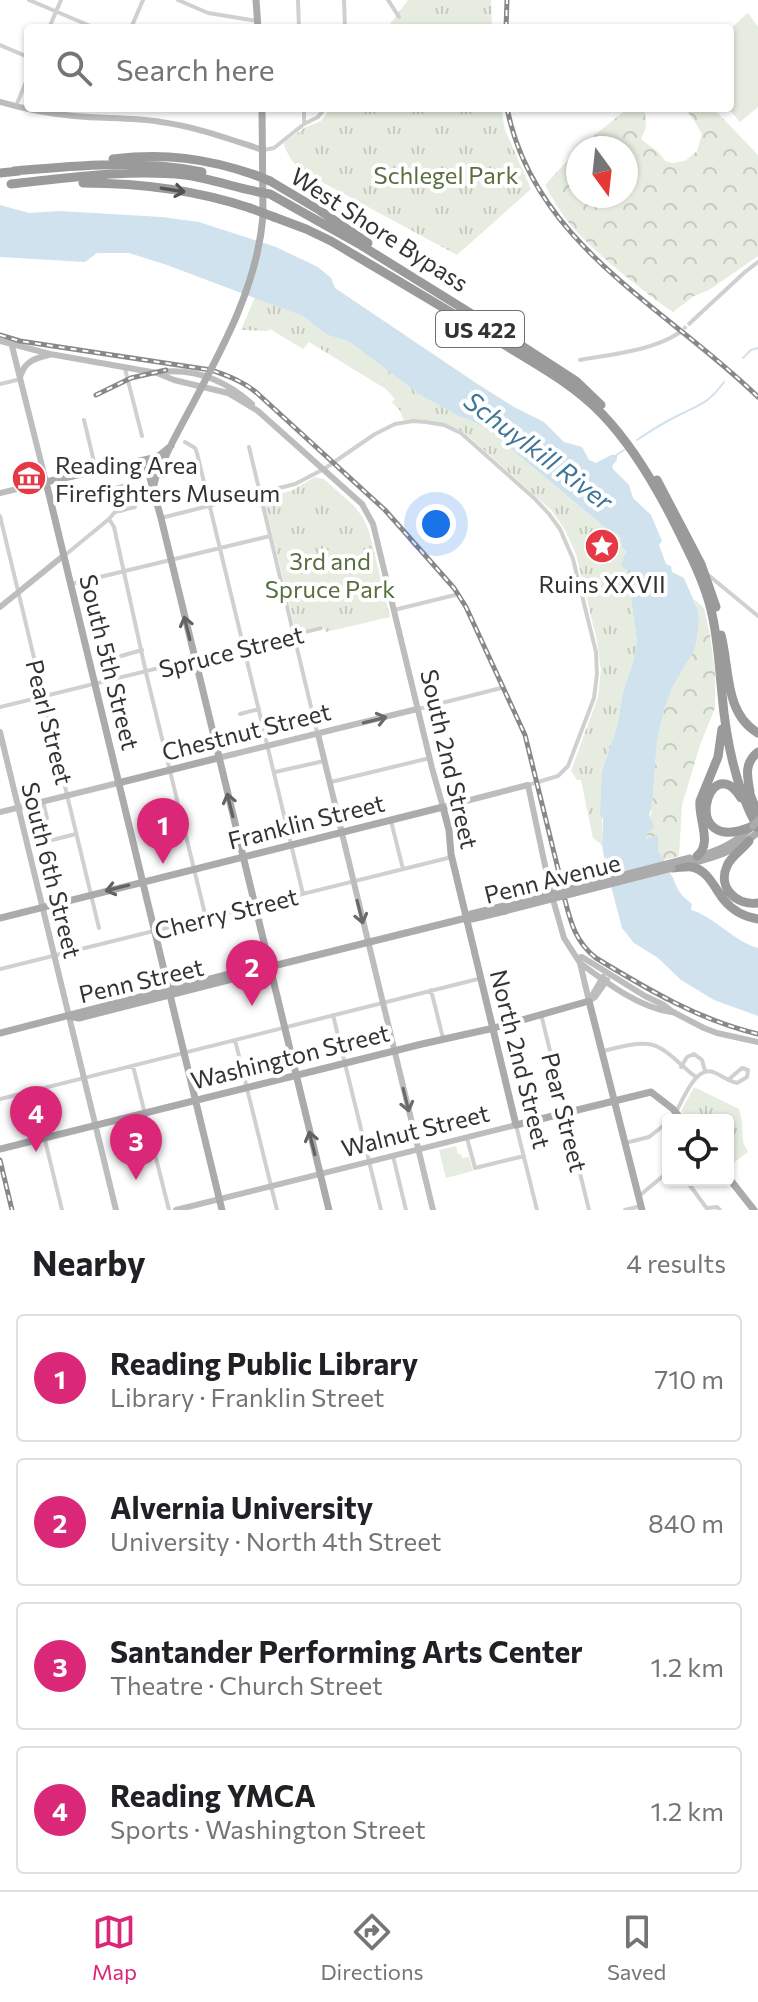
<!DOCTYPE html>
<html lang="en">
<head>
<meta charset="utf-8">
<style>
  :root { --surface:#fff; --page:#f2f2f2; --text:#202124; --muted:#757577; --line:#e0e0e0; --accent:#db2777 }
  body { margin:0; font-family:Commissioner,sans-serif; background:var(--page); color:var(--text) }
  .controls { position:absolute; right:24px; bottom:24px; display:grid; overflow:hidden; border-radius:8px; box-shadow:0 2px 6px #0004 }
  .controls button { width:72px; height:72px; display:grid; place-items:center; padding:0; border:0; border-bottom:2px solid var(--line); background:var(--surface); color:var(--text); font:40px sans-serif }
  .compass { position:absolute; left:566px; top:136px; width:72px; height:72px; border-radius:50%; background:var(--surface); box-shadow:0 2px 6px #0004; rotate:165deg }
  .you { position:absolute; left:436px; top:524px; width:28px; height:28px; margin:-20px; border:6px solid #fff; border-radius:50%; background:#1a73e8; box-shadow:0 0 0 12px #1a73e833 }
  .badge { display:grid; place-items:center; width:52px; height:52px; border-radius:50%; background:var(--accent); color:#fff; font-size:26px; font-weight:700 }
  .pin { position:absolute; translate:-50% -66px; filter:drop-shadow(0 2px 4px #0008) }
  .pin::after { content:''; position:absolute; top:42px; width:28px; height:24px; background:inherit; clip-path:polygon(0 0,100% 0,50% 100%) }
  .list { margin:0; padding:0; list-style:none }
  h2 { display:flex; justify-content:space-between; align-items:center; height:104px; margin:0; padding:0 32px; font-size:34px }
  h2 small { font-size:26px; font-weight:400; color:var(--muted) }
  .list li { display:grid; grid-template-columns:52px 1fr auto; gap:24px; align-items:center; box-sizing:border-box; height:128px; margin:0 16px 16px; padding:0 16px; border:2px solid var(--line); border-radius:8px }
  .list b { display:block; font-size:30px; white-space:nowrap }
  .list p { margin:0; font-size:26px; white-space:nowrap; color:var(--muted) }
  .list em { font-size:26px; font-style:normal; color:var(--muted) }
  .icon { flex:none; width:44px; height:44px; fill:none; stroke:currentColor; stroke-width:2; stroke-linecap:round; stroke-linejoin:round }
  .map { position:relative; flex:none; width:758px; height:1210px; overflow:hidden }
  .search { position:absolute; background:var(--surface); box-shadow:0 2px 6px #0004; left:24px; right:24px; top:24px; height:88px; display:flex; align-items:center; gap:20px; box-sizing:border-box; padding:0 28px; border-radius:8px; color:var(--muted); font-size:30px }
  .sheet { height:680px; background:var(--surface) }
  nav { display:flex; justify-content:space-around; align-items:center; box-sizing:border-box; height:112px; border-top:2px solid var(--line); background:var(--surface); font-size:22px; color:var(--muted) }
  nav a { display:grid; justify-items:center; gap:4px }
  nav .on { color:var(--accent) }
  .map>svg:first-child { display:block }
</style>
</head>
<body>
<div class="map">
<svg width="758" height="1210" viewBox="0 0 758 1210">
  <defs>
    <pattern id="forest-crowns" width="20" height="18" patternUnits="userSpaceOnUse" patternTransform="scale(2)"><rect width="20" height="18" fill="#e6ecdf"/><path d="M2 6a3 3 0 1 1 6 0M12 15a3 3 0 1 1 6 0" fill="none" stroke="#c6cbc0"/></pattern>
    <pattern id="park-tufts" width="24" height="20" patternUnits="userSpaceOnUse" patternTransform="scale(2)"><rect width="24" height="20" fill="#e6ecdf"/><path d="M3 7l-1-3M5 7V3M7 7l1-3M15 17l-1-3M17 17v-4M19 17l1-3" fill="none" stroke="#c6cbc0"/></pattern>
  </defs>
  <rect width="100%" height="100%" fill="#fff"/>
  <path fill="#e6ecdf" d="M748,13L758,27V107L740,122L728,108H730V29Z
    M456,1146L458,1154H461L462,1158L469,1157L473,1171L446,1178L439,1150Z"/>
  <path fill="url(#forest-crowns)" d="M628,108H648L645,111L646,127L641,139L659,153L665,161L672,163L685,161L697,151L702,134L695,122L685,108H713L758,155V256L709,290L694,296L673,312C640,289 583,245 561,212C555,203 550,194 545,185L578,149V196H626V148H579Z
    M694,599L704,608L710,635L715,673V708L700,745L682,805L679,856L664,860L658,851V837L646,841L652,808L657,741L664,710L673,686L695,649L697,608Z"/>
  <path fill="url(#park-tufts)" d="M408,0H491L492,28H387Z
    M331,108H501L505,130L531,189L457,255L307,174C295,167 289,158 284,145V143L304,128L321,121Z
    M255,297L303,316L327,335L348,341L422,396L458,416L467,419L486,428L608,530L620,534L630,569L633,595L631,598L637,641L633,662L623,692L617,727L602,771V845L593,838L581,780H577L571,771L598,697L601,670L597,641L576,554L565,530L552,511L465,433C446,422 427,418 404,420L400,411L392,402L395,399L386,389L309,342L303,349L270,329L268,331L241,330Z
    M315,477L324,479L354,506L362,516L369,531L390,617L326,632L322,625L296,632L264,500L265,497L291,491Z
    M694,1087L739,1109L742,1121L743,1142L748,1152L728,1167V1120H688L681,1111Z"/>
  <path fill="#cfe2ee" d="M0,205L29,213L59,211L162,217L199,222L276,247L318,267L331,278L335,288L476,383L514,407L544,422L564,442L582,447L589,460L596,463L611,455H617V460L612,466L613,469L629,485L633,498L651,515L662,541L659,545L666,564L671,566L672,572L684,578L697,608L699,621L695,649L673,686L664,710L657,741L652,808L649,814L654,827L647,834L646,839L656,835L658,837V851L664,860L665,867C676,878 673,884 682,895C682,896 691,903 692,904L691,910C713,916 735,942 758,948V1016L714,1000L681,980L658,958L634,943L622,928L605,863L602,845L603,819L600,814L602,771L617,727L623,692L633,662L637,641L631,598L633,594L630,570H626L621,565L626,552L622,546L620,535L608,530L486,428L467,419L458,416L422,396L348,341L327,335L303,316L167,265L129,253H97L85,262L0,257Z"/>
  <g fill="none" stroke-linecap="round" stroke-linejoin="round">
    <path stroke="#cfe2ee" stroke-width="2" d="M743,358L751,350L758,348
      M637,440C650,431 663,423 677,416C700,404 707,405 724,382
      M615,456L624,450"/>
    <path stroke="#d6d6d6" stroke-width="4" stroke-dasharray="4 2" stroke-linecap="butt" d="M679,333L690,323"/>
    <path stroke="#d0d0d0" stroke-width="4" d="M29,0L95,28
      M178,0L208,13L257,21
      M298,0L299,28
      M344,0L345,28
      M388,0L399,17
      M49,28L61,0
      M131,28L143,0
      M0,45L28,57
      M16,106L28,77
      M304,108V124
      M263,150L274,148L304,124L318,117L325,108
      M690,323L745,272L758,262
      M580,360C613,354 651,351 679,333
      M125,369L142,436
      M0,384L21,379
      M84,420L96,470
      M185,442L195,448L197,453L303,894
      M249,447L317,732
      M0,516L99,928
      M161,518L295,484L324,469L375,434L395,424L413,421L426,422L444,425L461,433L534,498L549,514L560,529L573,559L596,652L597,674L594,698L568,766L558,776L528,785
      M109,519L114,527L147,677L206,918
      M64,556L109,519L115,512L135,507L129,484L115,488L121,511
      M707,574L758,616
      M71,584L270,536
      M394,610L455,595
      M121,656L142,650
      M0,707L321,628
      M418,709L501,688
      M240,714L259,709
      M275,772L324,761
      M331,782L430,758
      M43,802L47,818
      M391,821L403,869
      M44,842L76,834
      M0,969L452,857
      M431,990L443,1038
      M541,1014L589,1210
      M333,1015L381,1210
      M235,1040L277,1210
      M603,1051C616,1048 634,1042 648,1044C666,1046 681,1067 696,1077
      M133,1066L169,1210
      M681,1067L687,1057L694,1054L702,1060L705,1071
      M33,1091L62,1210
      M0,1099L482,978
      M676,1112C683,1100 695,1066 713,1072C721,1075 728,1081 737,1083L747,1077L748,1070L742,1068L728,1080
      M516,1125L537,1210
      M467,1138L475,1168L524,1156
      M625,1143L649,1137L668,1122
      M393,1156L406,1210
      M686,1180L708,1210
      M639,1196L668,1172
      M708,1208L717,1207L720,1210
      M625,1210L641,1206"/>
    <path stroke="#bdbdbd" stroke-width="6" d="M0,102C24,109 49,114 74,116C103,119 132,117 161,122C197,127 229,139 263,150
      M0,341L50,354L157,373L174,380L228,393L258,411L362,504L373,524L432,768L443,807L528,785L550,889
      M161,372C197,368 226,381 252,404
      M21,375C25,361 36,358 49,355
      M0,493L46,482L12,346
      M0,607L63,556
      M0,732L116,1210
      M318,734L433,1210
      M218,758L417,709
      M0,812L118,783
      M554,903L564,938L580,963L589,1001
      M578,958L582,957L645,996L664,1005L673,1012L704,1028L717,1033L758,1042
      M580,963C607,983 638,1007 671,1012
      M589,1001L595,997L607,980
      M589,1001L603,977
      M176,1210L516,1125"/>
    <path stroke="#ababab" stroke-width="7" d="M256,0L258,28
      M262,108L263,216
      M171,446L160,455L153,458L46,482L222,1210
      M145,460L161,518L329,1210
      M154,485L156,477L169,449
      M118,783L218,758
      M696,857C718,851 736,843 752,827
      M685,865C711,858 738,851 758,832
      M0,918L443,807L449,830L451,854L516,1125L651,1092L673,1109L682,1120
      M466,918L471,914L504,906
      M68,1016L79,1018L240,977L261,972L269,967L466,918L472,919L505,911
      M0,1033L260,966L267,967
      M0,1149L422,1044L494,1028L589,1001L642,1210
      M728,1177L754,1210"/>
    <path stroke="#9a9a9a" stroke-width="9" d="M113,159C165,153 206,158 255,175
      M14,171C77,166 140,159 202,172
      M0,173L19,171
      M270,181L319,210L368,243
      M83,183C140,183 196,190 250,208
      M11,184C68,178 128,169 185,175C214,179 241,190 270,194L359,244L496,329
      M274,217L306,229L331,241C388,275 446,309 503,344C538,365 574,385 602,414C633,446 656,486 676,526C689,553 704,580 711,610C718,637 719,666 722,694C726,740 735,788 758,828
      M493,327L576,381L601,405
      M721,635C730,669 724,713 758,733
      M747,787L758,814
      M750,792C747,776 744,763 758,752
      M741,798C709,745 677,859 753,826
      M749,841C742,850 731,856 727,866C717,888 737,906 758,903
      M697,856C713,844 698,819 700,801L718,757L722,729
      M672,868C678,868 686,866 692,867C708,870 715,889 724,900C733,911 745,917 758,919"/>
    <g stroke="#888" stroke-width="5">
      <path id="rail" d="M506,28L507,0
        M507,108C534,245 666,307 758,397
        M0,335L20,341L211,370C228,376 243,381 257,393L385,510L454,588L466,607L525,735L562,885
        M96,395L131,378L166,370
        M565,900C571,924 576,942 596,958C647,989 699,1020 758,1034
        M0,1160L12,1210"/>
    </g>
    <use href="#rail" stroke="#fff" stroke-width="2" stroke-dasharray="6" stroke-linecap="butt"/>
    <path stroke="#ababab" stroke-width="7" d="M172,443C209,371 256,299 263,216
      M753,826L758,820
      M504,906L690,858
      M505,911L672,868"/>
    <path stroke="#9a9a9a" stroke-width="9" d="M255,175L270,181
      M250,208L274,217
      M657,480L701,564L716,607"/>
  </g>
  <defs><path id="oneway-shaft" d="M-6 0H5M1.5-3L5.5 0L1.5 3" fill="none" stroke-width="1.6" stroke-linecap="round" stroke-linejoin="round" transform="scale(2)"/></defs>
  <use stroke="#525252" href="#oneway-shaft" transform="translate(173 190) rotate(9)"/>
  <g stroke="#636363">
    <use href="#oneway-shaft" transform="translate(187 628) rotate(-104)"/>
    <use href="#oneway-shaft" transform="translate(230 805) rotate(-104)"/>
    <use href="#oneway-shaft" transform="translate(117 888) rotate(166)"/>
    <use href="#oneway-shaft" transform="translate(312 1143) rotate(-104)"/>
  </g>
  <g stroke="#6a6a6a">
    <use href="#oneway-shaft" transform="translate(375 720) rotate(-14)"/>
    <use href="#oneway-shaft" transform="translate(360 912) rotate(76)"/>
    <use href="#oneway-shaft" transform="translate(406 1100) rotate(76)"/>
  </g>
  <defs>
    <g id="museum-disc" transform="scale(1.8)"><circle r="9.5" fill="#e63946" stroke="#fff"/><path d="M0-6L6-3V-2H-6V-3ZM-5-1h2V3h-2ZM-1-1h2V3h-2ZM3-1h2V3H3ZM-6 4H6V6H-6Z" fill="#fff"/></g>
    <g id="sight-disc" transform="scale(1.8)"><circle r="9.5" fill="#e63946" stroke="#fff"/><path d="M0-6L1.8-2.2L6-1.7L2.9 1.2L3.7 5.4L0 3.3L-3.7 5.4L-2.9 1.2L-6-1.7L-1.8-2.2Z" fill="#fff"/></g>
  </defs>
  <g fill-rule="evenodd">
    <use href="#museum-disc" x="29" y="478"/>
    <use href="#sight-disc" x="602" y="546"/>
  </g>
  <g text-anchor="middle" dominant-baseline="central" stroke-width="8" stroke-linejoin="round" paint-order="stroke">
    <rect fill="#fff" stroke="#707070" stroke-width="2" x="436" y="311" width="88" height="36" rx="6"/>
    <g font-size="22" font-weight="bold" fill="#333">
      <text x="480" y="329">US 422</text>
    </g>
    <g font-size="24" fill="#56703f" stroke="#fff">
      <text x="446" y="174">Schlegel Park</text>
      <text x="330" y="560">3rd and<tspan x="330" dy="28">Spruce Park</tspan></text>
    </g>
    <g font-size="24" fill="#333" stroke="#fff">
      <text transform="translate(380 229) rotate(33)">West Shore Bypass</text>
      <text transform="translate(231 651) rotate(-14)">Spruce Street</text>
      <text transform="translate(110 662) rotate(76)">South 5th Street</text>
      <text transform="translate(50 722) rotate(76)">Pearl Street</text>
      <text transform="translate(246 731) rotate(-14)">Chestnut Street</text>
      <text transform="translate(450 759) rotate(77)">South 2nd Street</text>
      <text transform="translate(306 821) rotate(-14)">Franklin Street</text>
      <text transform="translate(52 870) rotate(76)">South 6th Street</text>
      <text transform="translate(552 878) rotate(-14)">Penn Avenue</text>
      <text transform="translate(226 913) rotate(-14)">Cherry Street</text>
      <text transform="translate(141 980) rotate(-13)">Penn Street</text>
      <text transform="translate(290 1056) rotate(-14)">Washington Street</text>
      <text transform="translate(521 1059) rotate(76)">North 2nd Street</text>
      <text transform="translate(565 1112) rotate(76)">Pear Street</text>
      <text transform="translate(415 1130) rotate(-14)">Walnut Street</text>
    </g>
    <g font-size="24" fill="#333" stroke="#fff" text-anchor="start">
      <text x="55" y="464">Reading Area<tspan x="55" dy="28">Firefighters Museum</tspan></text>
      <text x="602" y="583" text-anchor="middle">Ruins XXVII</text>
    </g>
    <g font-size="26" font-style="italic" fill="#3f7597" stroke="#fff">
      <text transform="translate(539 450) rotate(37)">Schuylkill River</text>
    </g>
  </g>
</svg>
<div class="controls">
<button><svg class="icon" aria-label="locate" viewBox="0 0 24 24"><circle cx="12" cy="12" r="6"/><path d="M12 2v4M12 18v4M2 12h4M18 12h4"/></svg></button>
</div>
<svg class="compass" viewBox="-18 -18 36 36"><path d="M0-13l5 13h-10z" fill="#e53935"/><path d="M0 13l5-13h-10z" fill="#757577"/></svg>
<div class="you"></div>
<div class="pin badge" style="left:163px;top:864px">1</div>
<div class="pin badge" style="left:252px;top:1006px">2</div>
<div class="pin badge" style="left:136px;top:1180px">3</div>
<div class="pin badge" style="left:36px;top:1152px">4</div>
<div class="search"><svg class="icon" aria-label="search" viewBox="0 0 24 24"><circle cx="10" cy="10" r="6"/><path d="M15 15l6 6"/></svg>Search here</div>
</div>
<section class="sheet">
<h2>Nearby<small>4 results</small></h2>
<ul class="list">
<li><span class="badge">1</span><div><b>Reading Public Library</b><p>Library · Franklin Street</p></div><em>710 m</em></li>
<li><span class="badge">2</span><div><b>Alvernia University</b><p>University · North 4th Street</p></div><em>840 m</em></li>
<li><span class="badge">3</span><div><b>Santander Performing Arts Center</b><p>Theatre · Church Street</p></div><em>1.2 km</em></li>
<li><span class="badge">4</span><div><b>Reading YMCA</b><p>Sports · Washington Street</p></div><em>1.2 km</em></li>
</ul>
</section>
<nav>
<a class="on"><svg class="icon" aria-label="map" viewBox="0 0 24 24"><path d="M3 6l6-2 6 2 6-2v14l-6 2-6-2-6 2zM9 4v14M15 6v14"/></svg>Map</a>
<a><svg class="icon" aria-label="directions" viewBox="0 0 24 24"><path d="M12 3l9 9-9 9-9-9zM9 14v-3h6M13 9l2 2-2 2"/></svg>Directions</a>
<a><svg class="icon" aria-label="saved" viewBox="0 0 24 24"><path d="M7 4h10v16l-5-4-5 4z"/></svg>Saved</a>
</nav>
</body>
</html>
